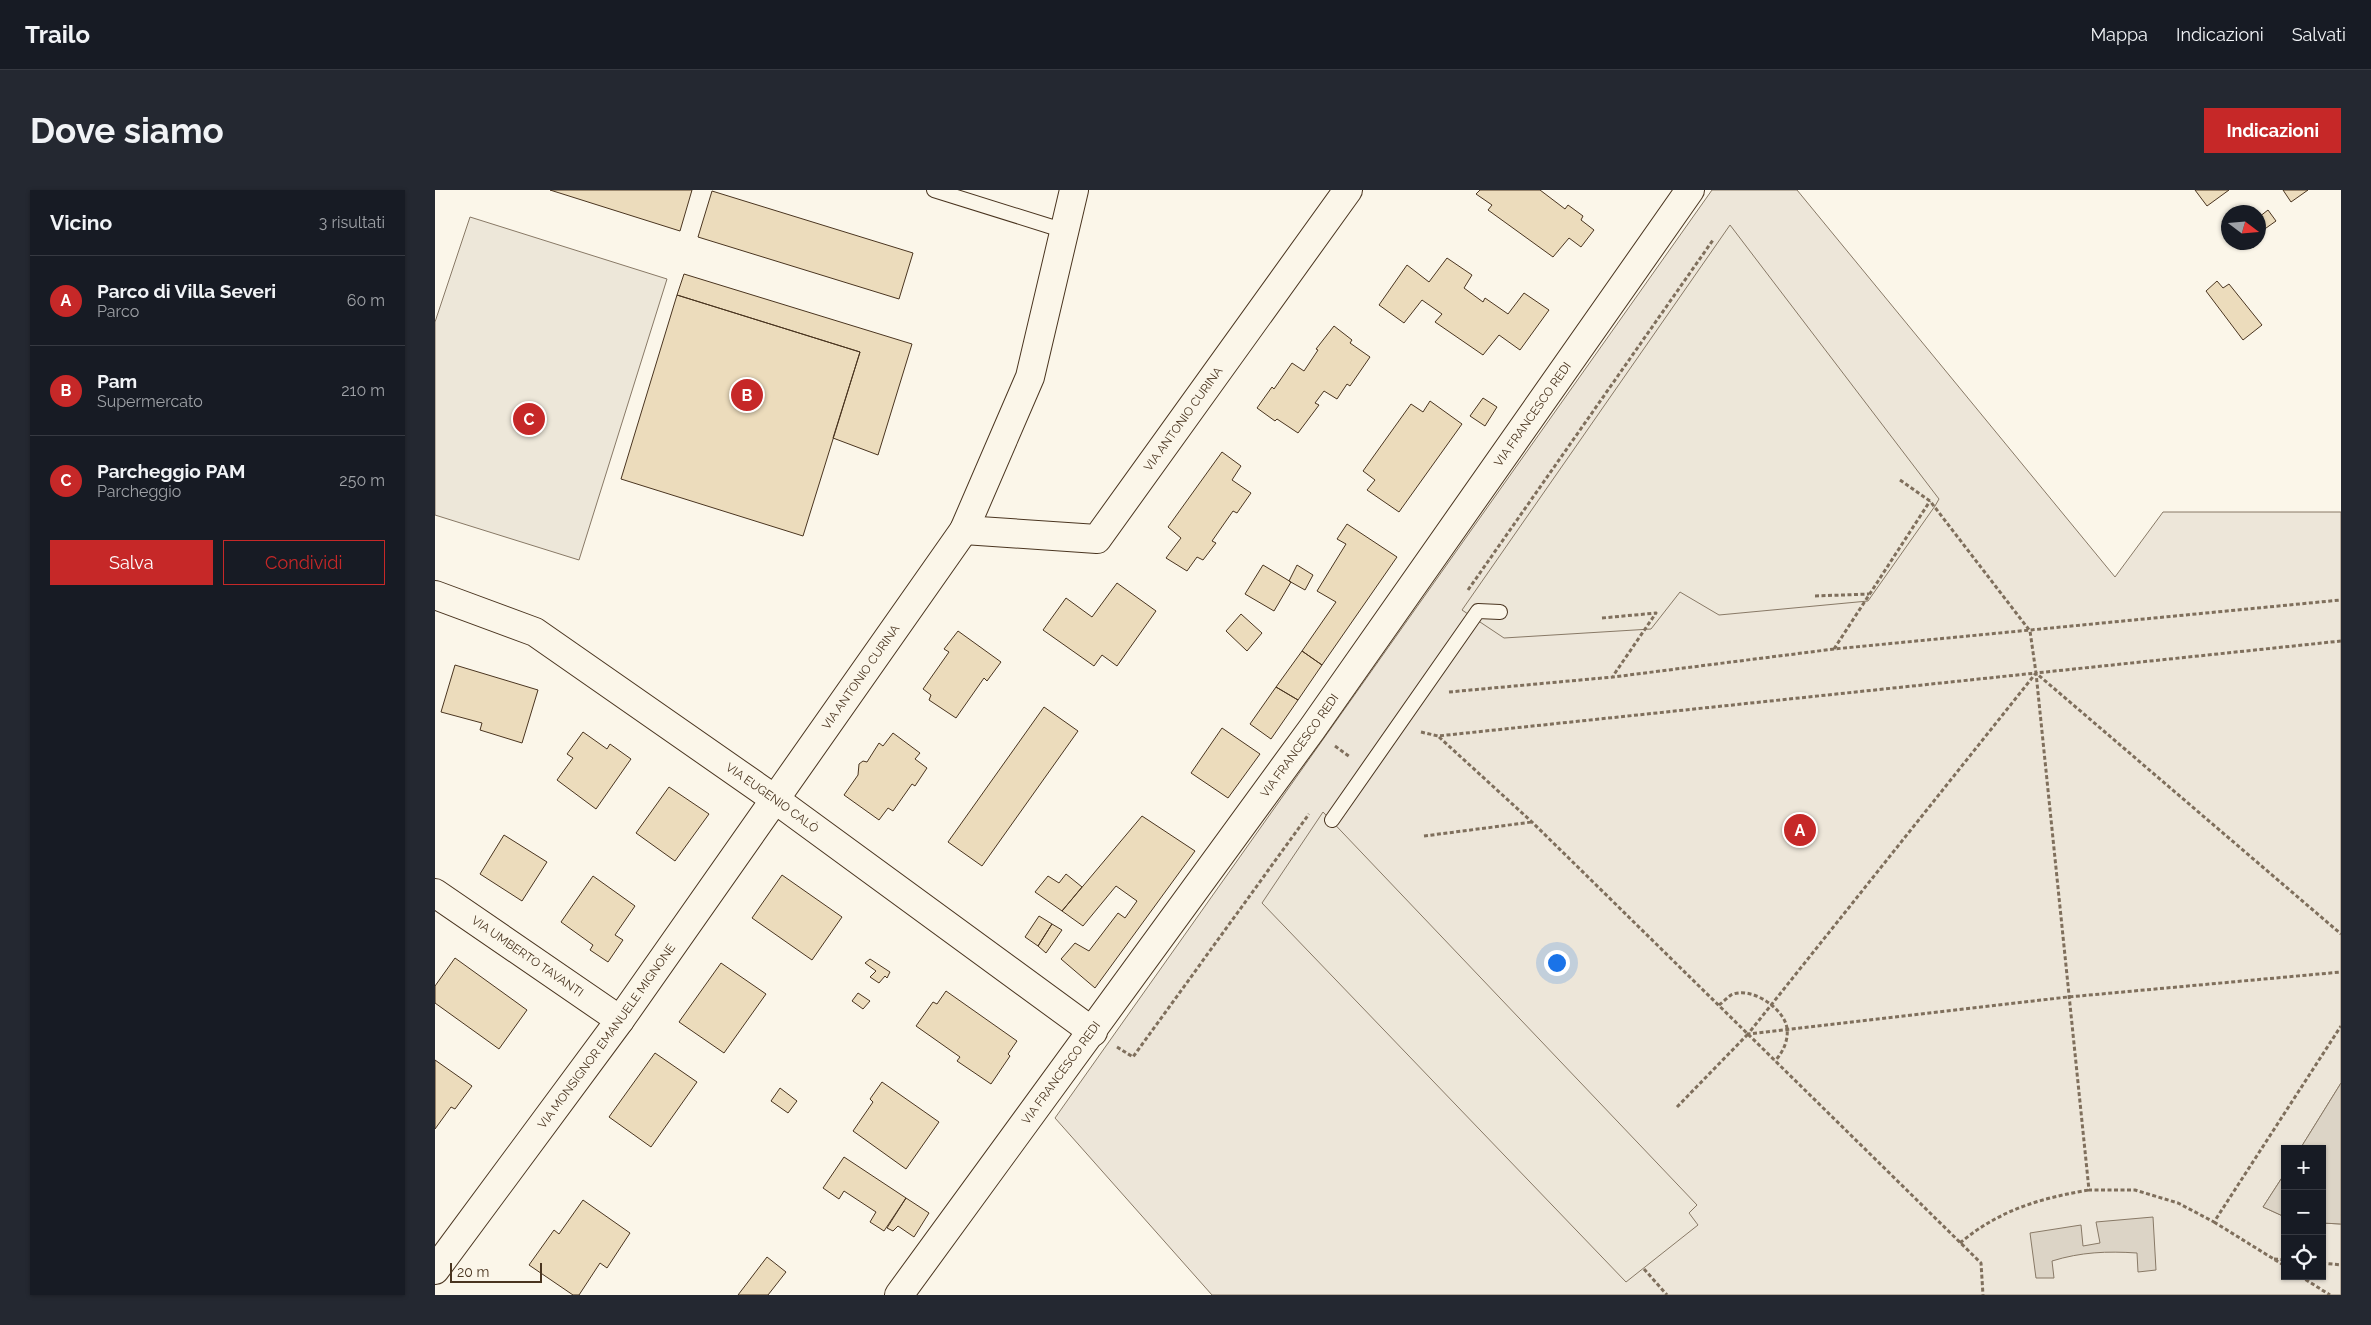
<!DOCTYPE html>
<html lang="it">
<head>
<meta charset="utf-8">
<style>
  :root { --surface:#171b24; --page:#242831; --text:#f1f3f6; --muted:#9ea1a6; --line:#363941; --accent:#c62828 }
  body { margin:0; font-family:Raleway,sans-serif; background:var(--page); color:var(--text) }
  .controls { position:absolute; right:15px; bottom:15px; display:grid; overflow:hidden; border-radius:0px; box-shadow:0 1px 4px #0004 }
  .controls button { width:45px; height:45px; display:grid; place-items:center; padding:0; border:0; border-bottom:1px solid var(--line); background:var(--surface); color:var(--text); font:25px sans-serif }
  .compass { position:absolute; left:1786px; top:15px; width:45px; height:45px; border-radius:50%; background:var(--surface); box-shadow:0 1px 4px #0004; rotate:106deg }
  .scale { position:absolute; left:15px; bottom:12px; width:92px; box-sizing:border-box; padding-left:5px; border:2px solid #4a3520; border-top:0; font-size:14px; line-height:18px; white-space:nowrap; color:#4a3520; -webkit-text-stroke:4px #fbf6e9; paint-order:stroke }
  .you { position:absolute; left:1121px; top:772px; width:18px; height:18px; margin:-12px; border:4px solid #fff; border-radius:50%; background:#1a73e8; box-shadow:0 0 0 8px #1a73e833 }
  .badge { display:grid; place-items:center; width:32px; height:32px; border-radius:50%; background:var(--accent); color:#fff; font-size:16px; font-weight:700 }
  .pin { position:absolute; translate:-50% -50%; border:2px solid #fff; box-shadow:0 1px 5px #0006 }
  .list { margin:0; padding:0; list-style:none }
  h2 { display:flex; justify-content:space-between; align-items:center; height:65px; margin:0; padding:0 20px; font-size:21px }
  h2 small { font-size:16px; font-weight:400; color:var(--muted) }
  .list li { display:grid; grid-template-columns:32px 1fr auto; gap:15px; align-items:center; box-sizing:border-box; height:90px; padding:0 20px; border-top:1px solid var(--line) }
  .list b { display:block; font-size:19px; white-space:nowrap }
  .list p { margin:0; font-size:16px; white-space:nowrap; color:var(--muted) }
  .list em { font-size:16px; font-style:normal; color:var(--muted) }
  .actions { display:flex; gap:10px; padding:15px 20px }
  .actions a { flex:1; padding:11px 0; border:1px solid var(--accent); border-radius:0px; text-align:center; font-size:18px; color:var(--accent) }
  .actions .main { background:var(--accent); color:#fff }
  .icon { flex:none; width:28px; height:28px; fill:none; stroke:currentColor; stroke-width:2; stroke-linecap:round; stroke-linejoin:round }
  .map { position:relative; flex:none; width:1906px; height:1105px; overflow:hidden; border-radius:0px }
  header { display:flex; align-items:center; gap:30px; box-sizing:border-box; height:70px; padding:0 25px; background:var(--surface); border-bottom:1px solid var(--line) }
  header strong { font-size:24px }
  nav { display:flex; gap:28px; margin-inline-start:auto; font-size:18px }
  .intro { display:flex; align-items:center; justify-content:space-between; box-sizing:border-box; height:120px; padding:0 30px }
  h1 { margin:0; font-size:35px }
  .button { padding:12px 22px; border-radius:0px; background:var(--accent); color:#fff; font-size:18px; font-weight:700 }
  main { display:flex; gap:30px; padding:0 30px }
  aside { flex:1; background:var(--surface); border-radius:0px; box-shadow:0 1px 4px #0004 }
  .map>svg:first-child { display:block }
</style>
</head>
<body>
<header>
<strong>Trailo</strong>
<nav><a>Mappa</a><a>Indicazioni</a><a>Salvati</a></nav>
</header>
<div class="intro"><h1>Dove siamo</h1><a class="button">Indicazioni</a></div>
<main>
<aside>
<h2>Vicino<small>3 risultati</small></h2>
<ul class="list">
<li><span class="badge">A</span><div><b>Parco di Villa Severi</b><p>Parco</p></div><em>60 m</em></li>
<li><span class="badge">B</span><div><b>Pam</b><p>Supermercato</p></div><em>210 m</em></li>
<li><span class="badge">C</span><div><b>Parcheggio PAM</b><p>Parcheggio</p></div><em>250 m</em></li>
</ul>
<div class="actions"><a class="main">Salva</a><a>Condividi</a></div>
</aside>
<div class="map">
<svg width="1906" height="1105" viewBox="0 0 1906 1105">
  <rect width="100%" height="100%" fill="#fbf6e9"/>
  <path fill="#ede6d9" stroke="#887966" d="M1277,0H1362L1680,387L1728,322H1906V893L1865,959H1850V983L1828,1017L1850,1027V1086H1887V1033L1906,1034V1105H777L620,928Z"/>
  <path fill="#ede7d9" stroke="#887966" d="M35,27L232,89L144,370L0,325V132Z
    M1295,35L1504,309L1500,316L1433,411L1284,425L1245,402L1216,439L1069,448L1027,420Z
    M888,622L1262,1015L1254,1023L1263,1035L1191,1092L827,713Z"/>
  <path fill="#dcd4c6" stroke="#887966" d="M1906,893V1034L1887,1033V959H1865Z
    M1850,983V1027L1828,1017Z
    M1718,1027L1721,1080L1703,1082L1702,1063C1672,1061 1646,1062 1617,1071L1619,1088H1601L1595,1043L1646,1035L1648,1056L1665,1053L1661,1032Z"/>
  <path fill="#ecdcbc" stroke="#4a3520" d="M115,0H257L245,41Z
    M1045,0H1105L1130,19L1133,15L1148,26L1146,30L1159,40L1146,57L1134,48L1118,67L1053,20L1057,15L1041,4Z
    M1760,0H1794L1772,16Z
    M1848,0H1873L1856,12Z
    M277,1L478,63L464,109L263,47Z
    M1833,20L1841,31L1824,43V27Z
    M1012,68L1037,85L1029,98L1048,112L1050,108L1073,124L1089,103L1114,120L1085,160L1064,145L1048,165L1000,132L1007,124L987,110L969,133L944,115L972,75L994,92Z
    M249,84L477,154L443,265L398,248L425,162L242,105Z
    M1782,91L1788,98L1794,94L1827,135L1808,150L1771,101Z
    M242,105L425,162L368,346L186,289Z
    M899,136L917,150L915,153L935,167L915,196L912,194L902,209L889,201L880,213L884,215L863,243L842,229L840,231L822,218L837,197L839,199L857,173L869,181L883,160L881,159Z
    M1048,208L1062,217L1050,236L1035,226Z
    M995,211L1027,234L964,322L932,300L940,290L928,281L976,214L988,222Z
    M787,262L806,276L797,290L816,303L802,323L798,321L777,351L781,353L768,370L762,367L752,381L731,368L746,348L733,337Z
    M912,334L962,367L887,475L867,461L901,412L882,401L911,354L902,349Z
    M828,375L856,392L839,421L810,404Z
    M862,375L878,385L870,400L854,391Z
    M682,393L721,421L682,476L667,465L659,476L608,440L631,408L657,427Z
    M806,424L827,443L812,461L791,441Z
    M523,441L566,472L552,491L549,488L521,528L494,510L496,505L488,499L514,462L509,459Z
    M867,461L887,475L863,510L841,497Z
    M20,475L103,500L87,553L45,540L47,533L6,522Z
    M841,497L863,510L836,549L815,534Z
    M609,517L643,541L547,676L513,652Z
    M787,538L825,564L793,608L756,583Z
    M148,542L172,559L175,554L196,569L161,619L122,590L138,568L132,564Z
    M458,543L485,563L480,569L492,578L480,596L477,594L458,621L453,618L444,630L409,605L423,585L424,574L428,571L432,572L444,553L448,556Z
    M234,597L274,624L240,671L201,643Z
    M707,626L760,661L660,798L626,769L640,753L654,761L683,723L690,728L702,711L681,696L648,736L627,721Z
    M69,645L112,672L87,711L45,684Z
    M631,684L647,697L627,721L600,702L613,686L624,693Z
    M347,685L407,727L377,770L317,728Z
    M158,686L200,716L180,745L188,750L173,772L155,760L158,755L126,732Z
    M604,726L617,734L603,756L590,747Z
    M617,734L627,740L611,763L603,756Z
    M20,768L92,820L64,859L0,813V796Z
    M435,769L455,782L452,788L450,786L444,793L435,787L441,781L430,773Z
    M286,773L331,804L289,863L244,832Z
    M511,801L582,851L573,864L575,866L556,894L522,871L525,867L481,836L498,812L502,814Z
    M423,803L435,811L428,819L417,811Z
    M220,863L262,892L216,957L174,927Z
    M0,870L37,896L20,919L16,917L0,939Z
    M447,892L504,932L471,979L418,941L438,912L435,909Z
    M345,898L362,911L353,923L336,911Z
    M409,967L471,1008L449,1041L435,1032L441,1022L409,1001L404,1009L388,998Z
    M471,1008L494,1023L479,1047L463,1036L458,1041L452,1038Z
    M148,1010L195,1043L172,1078L165,1073L144,1105H138L94,1075L119,1040L124,1044Z
    M332,1067L351,1082L333,1105H303Z"/>
  <g fill="none" stroke-linecap="round" stroke-linejoin="round">
    <g stroke="#4a3520" stroke-width="16">
      <path id="service" d="M499,0L630,41
        M897,630L1043,421L1065,422"/>
    </g>
    <g stroke="#4a3520" stroke-width="30">
      <g id="minor">
        <path id="s1" d="M529,340L662,349L913,0"/>
        <path id="s2" d="M0,703L185,830"/>
        <path id="s3" d="M0,1080L185,830L529,340L595,187L639,0"/>
      </g>
    </g>
    <g stroke="#4a3520" stroke-width="30">
      <g id="tertiary">
        <path id="s4" d="M0,405L100,442L341,610L658,842"/>
        <path id="s5" d="M464,1105L877,539L1255,0"/>
      </g>
    </g>
    <path stroke="#7f6f5c" stroke-width="3" stroke-dasharray="4 2.5" stroke-linecap="butt" d="M1465,290L1495,311L1595,441L1601,483L1906,744
      M1033,400L1278,50
      M1380,406L1434,404
      M1167,428L1221,423L1178,486
      M1906,451L1601,483L1313,844L1633,807L1906,782
      M1399,459L1495,311
      M1014,502L1178,487L1399,459L1906,410
      M986,542L1003,546L1601,483L1654,1000H1700L1743,1013L1779,1032L1906,836
      M1004,547L1097,632L1546,1073L1548,1105
      M900,556L915,567
      M989,646L1097,632
      M1284,815C1288,812 1292,808 1296,805C1315,796 1345,816 1351,834C1355,847 1349,861 1340,871
      M682,857L698,867L874,624
      M1242,917L1313,844
      M1779,1032L1850,1076
      M1525,1053C1564,1020 1606,1008 1654,1000
      M1839,1069L1850,1070
      M1887,1073L1906,1075
      M1209,1079L1232,1105
      M1865,1086L1895,1105"/>
    <use href="#service" stroke="#fbf6e9" stroke-width="14"/>
    <use href="#minor" stroke="#fbf6e9" stroke-width="28"/>
    <use href="#tertiary" stroke="#fbf6e9" stroke-width="28"/>
  </g>
  <g text-anchor="middle" dominant-baseline="central" stroke-width="4" stroke-linejoin="round" paint-order="stroke">
    <g font-size="12" fill="#4a3520" stroke="#fbf6e9">
      <text stroke="none"><textPath href="#s5" startOffset="1085">VIA FRANCESCO REDI</textPath></text>
      <text stroke="none"><textPath href="#s1" startOffset="281">VIA ANTONIO CURINA</textPath></text>
      <text stroke="none"><textPath href="#s3" startOffset="730">VIA ANTONIO CURINA</textPath></text>
      <text stroke="none"><textPath href="#s5" startOffset="680">VIA FRANCESCO REDI</textPath></text>
      <text stroke="none"><textPath href="#s4" startOffset="396">VIA EUGENIO CALÒ</textPath></text>
      <text stroke="none"><textPath href="#s2" startOffset="112">VIA UMBERTO TAVANTI</textPath></text>
      <text stroke="none"><textPath href="#s3" startOffset="290">VIA MONSIGNOR EMANUELE MIGNONE</textPath></text>
      <text stroke="none"><textPath href="#s5" startOffset="275">VIA FRANCESCO REDI</textPath></text>
    </g>
  </g>
</svg>
<div class="controls">
<button>+</button>
<button>−</button>
<button><svg class="icon" aria-label="locate" viewBox="0 0 24 24"><circle cx="12" cy="12" r="6"/><path d="M12 2v4M12 18v4M2 12h4M18 12h4"/></svg></button>
</div>
<svg class="compass" viewBox="-18 -18 36 36"><path d="M0-13l5 13h-10z" fill="#e53935"/><path d="M0 13l5-13h-10z" fill="#9ea1a6"/></svg>
<div class="scale">20 m</div>
<div class="you"></div>
<div class="pin badge" style="left:1365px;top:640px">A</div>
<div class="pin badge" style="left:312px;top:205px">B</div>
<div class="pin badge" style="left:94px;top:229px">C</div>
</div>
</main>
</body>
</html>
